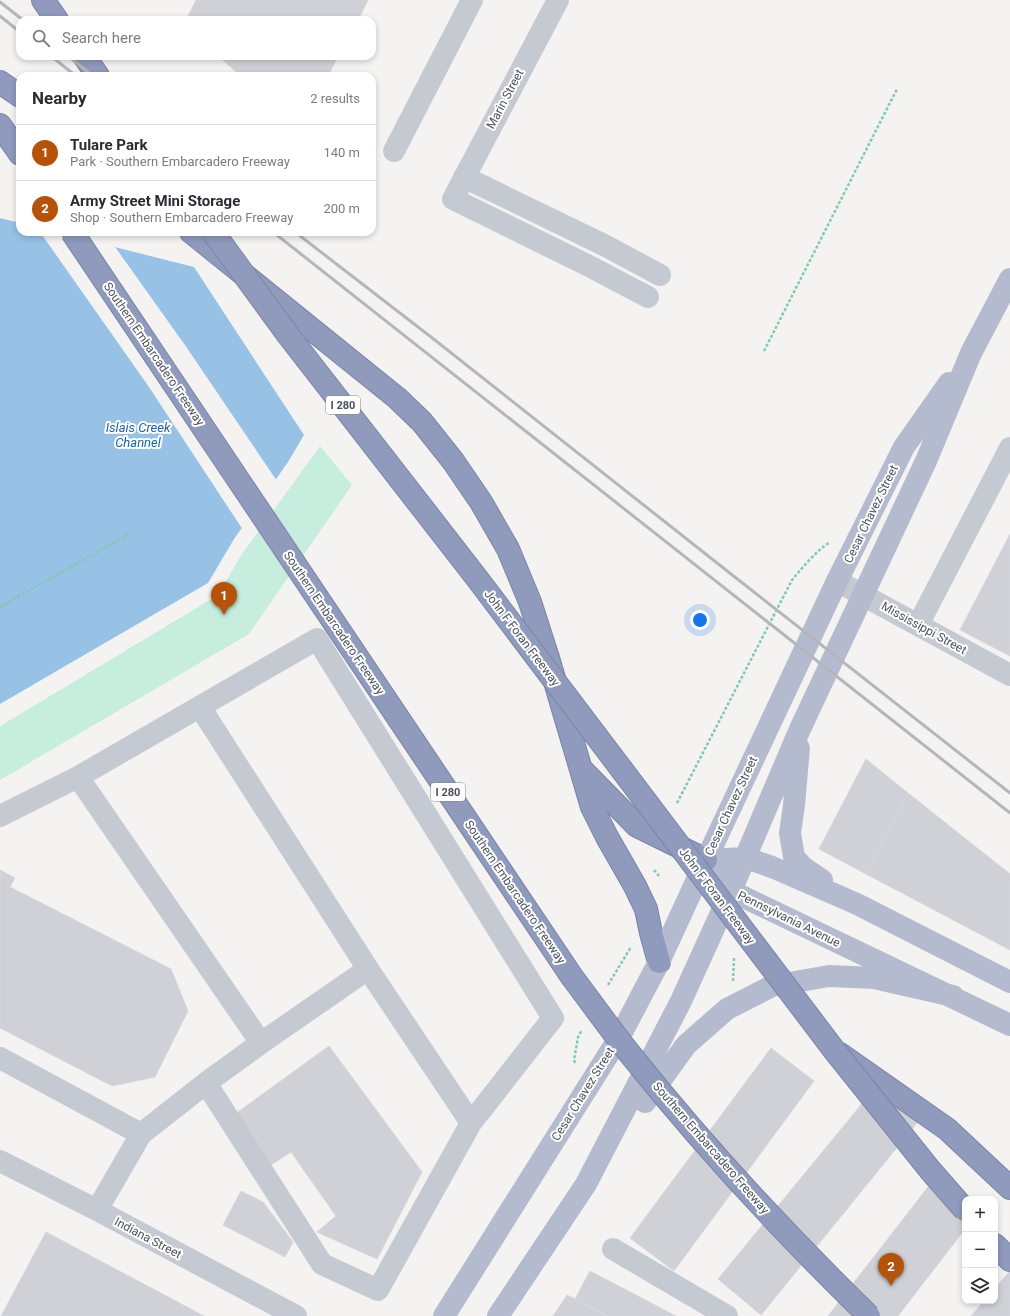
<!DOCTYPE html>
<html lang="en">
<head>
<meta charset="utf-8">
<style>
  :root { --surface:#fff; --page:#f7f7f7; --text:#2b2b33; --muted:#7c7c81; --line:#e1e1e2; --accent:#b45309 }
  body { margin:0; font-family:Roboto,sans-serif; background:var(--page); color:var(--text) }
  .controls { position:absolute; right:12px; bottom:12px; display:grid; overflow:hidden; border-radius:8px; box-shadow:0 2px 6px #0003 }
  .controls button { width:36px; height:36px; display:grid; place-items:center; padding:0; border:0; border-bottom:1px solid var(--line); background:var(--surface); color:var(--text); font:20px sans-serif }
  .you { position:absolute; left:700px; top:620px; width:14px; height:14px; margin:-10px; border:3px solid #fff; border-radius:50%; background:#1a73e8; box-shadow:0 0 0 6px #1a73e833 }
  .badge { display:grid; place-items:center; width:26px; height:26px; border-radius:50%; background:var(--accent); color:#fff; font-size:13px; font-weight:700 }
  .pin { position:absolute; translate:-50% -33px; filter:drop-shadow(0 1px 2px #0008) }
  .pin::after { content:''; position:absolute; top:21px; width:14px; height:12px; background:inherit; clip-path:polygon(0 0,100% 0,50% 100%) }
  .list { margin:0; padding:0; list-style:none }
  h2 { display:flex; justify-content:space-between; align-items:center; height:52px; margin:0; padding:0 16px; font-size:17px }
  h2 small { font-size:13px; font-weight:400; color:var(--muted) }
  .list li { display:grid; grid-template-columns:26px 1fr auto; gap:12px; align-items:center; box-sizing:border-box; height:56px; padding:0 16px; border-top:1px solid var(--line) }
  .list b { display:block; font-size:15px; white-space:nowrap }
  .list p { margin:0; font-size:13px; white-space:nowrap; color:var(--muted) }
  .list em { font-size:13px; font-style:normal; color:var(--muted) }
  .icon { flex:none; width:22px; height:22px; fill:none; stroke:currentColor; stroke-width:2; stroke-linecap:round; stroke-linejoin:round }
  .map { position:relative; flex:none; width:1010px; height:1316px; overflow:hidden }
  .search { position:absolute; background:var(--surface); box-shadow:0 2px 6px #0003; left:16px; top:16px; width:360px; height:44px; display:flex; align-items:center; gap:10px; box-sizing:border-box; padding:0 14px; border-radius:12px; color:var(--muted); font-size:15px }
  .panel { position:absolute; background:var(--surface); box-shadow:0 2px 6px #0003; left:16px; top:72px; width:360px; height:164px; border-radius:12px }
  .map>svg:first-child { display:block }
</style>
</head>
<body>
<div class="map">
<svg width="1010" height="1316" viewBox="0 0 1010 1316">
  <rect width="100%" height="100%" fill="#f4f3f2"/>
  <path fill="#c6edde" d="M320,446L352,485L249,634L0,780V726L218,595L240,557Z"/>
  <path fill="#97c2e5" d="M0,218L20,223V232H55L194,267L304,435L288,462L234,539L208,583L0,704Z"/>
  <path fill="#f4f3f2" d="M40,232H63L113,244L187,348L277,481L243,530L149,387Z"/>
  <path fill="#d0d1d6" stroke="#d7d7dd" d="M196,0H368L358,20H186Z
    M218,56H338L328,76H241Z
    M1010,534V656L960,630Z
    M866,759L908,793L866,874L819,849Z
    M908,793L1010,874V950L866,874Z
    M0,870L15,878L10,887L171,969L188,1011L155,1077L112,1086L0,1028Z
    M329,1046L422,1172L377,1259L317,1232L336,1216L291,1152L268,1167L231,1117Z
    M771,1048L814,1081L674,1271L630,1238Z
    M883,1078L925,1113L761,1315L718,1279Z
    M938,1174L965,1199V1229L898,1316H828Z
    M241,1191L263,1202L293,1242L285,1257L223,1225Z
    M46,1232L204,1316H1Z
    M590,1271L676,1316H608L575,1299Z
    M1010,1271V1316H971L984,1301H995V1288Z
    M567,1295L575,1299L608,1316H553Z"/>
  <g fill="none" stroke-linecap="round" stroke-linejoin="round">
    <g stroke="#7a85a8" stroke-width="24">
      <path id="highway" d="M43,0L57,20
        M84,56L98,76
        M0,82L20,96
        M0,125L20,154
        M191,232L397,398L422,422L453,461L481,502L508,549L530,602L548,658L592,807L607,837L635,886L646,909L651,933L659,962
        M583,771L637,826L706,860
        M840,1054L947,1129L1010,1188
        M995,1245L1010,1260"/>
    </g>
    <path stroke="#81c8b6" stroke-width="2.5" stroke-dasharray="3 2" stroke-linecap="butt" d="M764,351L897,89
      M0,607L129,534
      M677,803L792,580C803,567 815,552 830,542
      M654,870L659,876
      M733,981L734,958
      M608,985L631,947
      M575,1063L574,1060L578,1037L582,1030"/>
    <path stroke="#c5c9d2" stroke-width="22" d="M558,0L453,199L591,267L648,297
      M394,151L472,0
      M464,177L606,246L660,275
      M837,581L1010,675
      M918,625L1010,448
      M200,707L368,969L471,1123
      M78,777L261,1043L206,1083L141,1134L97,1210
      M0,816L78,777L317,639L553,1018L471,1123L378,1290L322,1264L206,1083
      M261,1043L368,969
      M0,1058L141,1134
      M0,1161L97,1210L296,1316
      M613,1249L727,1316"/>
    <path stroke="#b5bbce" stroke-width="22" d="M799,748L794,805L790,833L794,857L803,867L822,880
      M706,860L731,891L1010,1025
      M706,860L746,858L772,867L857,904L1010,982
      M645,1102L686,1045L727,1009L772,986L829,976L874,978L953,996
      M444,1316L620,1036L659,962L706,860L837,581L904,447L949,383
      M498,1316L586,1184L681,1001L731,891L800,729L926,461L971,353L1010,279"/>
    <use href="#highway" stroke="#8f9abc" stroke-width="22"/>
    <path stroke="#b5b6bc" stroke-width="3" d="M0,2L23,20
      M0,16L20,32
      M51,56L76,76
      M68,56L93,76
      M273,232L1010,813
      M295,232L431,337L731,574L1010,793"/>
    <g stroke="#7a85a8" stroke-width="24" stroke-linecap="butt">
      <path id="highway-bridge" d="M72,232L572,977C591,1002 610,1029 630,1054C704,1147 785,1234 869,1316
        M213,232L288,335L476,577L834,1050L930,1170L965,1210"/>
    </g>
    <use href="#highway-bridge" stroke="#8f9abc" stroke-width="22"/>
  </g>
  <g text-anchor="middle" dominant-baseline="central" stroke-width="4" stroke-linejoin="round" paint-order="stroke">
    <g fill="#fff" stroke="#81858e" stroke-width="1">
      <rect x="326" y="396" width="34" height="18" rx="3"/>
      <rect x="431" y="783" width="34" height="18" rx="3"/>
    </g>
    <g font-size="11" font-weight="bold" fill="#4b515e">
      <text x="343" y="405">I 280</text>
      <text x="448" y="792">I 280</text>
    </g>
    <g font-size="12" fill="#4b515e" stroke="#fff">
      <text transform="translate(505 99) rotate(-62)">Marin Street</text>
      <text transform="translate(154 354) rotate(56)">Southern Embarcadero Freeway</text>
      <text transform="translate(871 514) rotate(-64)">Cesar Chavez Street</text>
      <text transform="translate(334 623) rotate(56)">Southern Embarcadero Freeway</text>
      <text transform="translate(924 628) rotate(29)">Mississippi Street</text>
      <text transform="translate(522 638) rotate(53)">John F Foran Freeway</text>
      <text transform="translate(731 806) rotate(-65)">Cesar Chavez Street</text>
      <text transform="translate(515 892) rotate(56)">Southern Embarcadero Freeway</text>
      <text transform="translate(717 896) rotate(53)">John F Foran Freeway</text>
      <text transform="translate(789 919) rotate(26)">Pennsylvania Avenue</text>
      <text transform="translate(583 1094) rotate(-58)">Cesar Chavez Street</text>
      <text transform="translate(711 1148) rotate(49)">Southern Embarcadero Freeway</text>
      <text transform="translate(148 1238) rotate(28)">Indiana Street</text>
    </g>
    <g font-size="13" font-style="italic" fill="#1a65a3" stroke="#fff">
      <text x="138" y="427">Islais Creek<tspan x="138" dy="15">Channel</tspan></text>
    </g>
  </g>
</svg>
<div class="controls">
<button>+</button>
<button>−</button>
<button><svg class="icon" aria-label="layers" viewBox="0 0 24 24"><path d="M12 4l9 5-9 5-9-5zM3 14l9 5 9-5"/></svg></button>
</div>
<div class="you"></div>
<div class="pin badge" style="left:224px;top:615px">1</div>
<div class="pin badge" style="left:891px;top:1286px">2</div>
<div class="search"><svg class="icon" aria-label="search" viewBox="0 0 24 24"><circle cx="10" cy="10" r="6"/><path d="M15 15l6 6"/></svg>Search here</div>
<section class="panel">
<h2>Nearby<small>2 results</small></h2>
<ul class="list">
<li><span class="badge">1</span><div><b>Tulare Park</b><p>Park · Southern Embarcadero Freeway</p></div><em>140 m</em></li>
<li><span class="badge">2</span><div><b>Army Street Mini Storage</b><p>Shop · Southern Embarcadero Freeway</p></div><em>200 m</em></li>
</ul>
</section>
</div>
</body>
</html>
